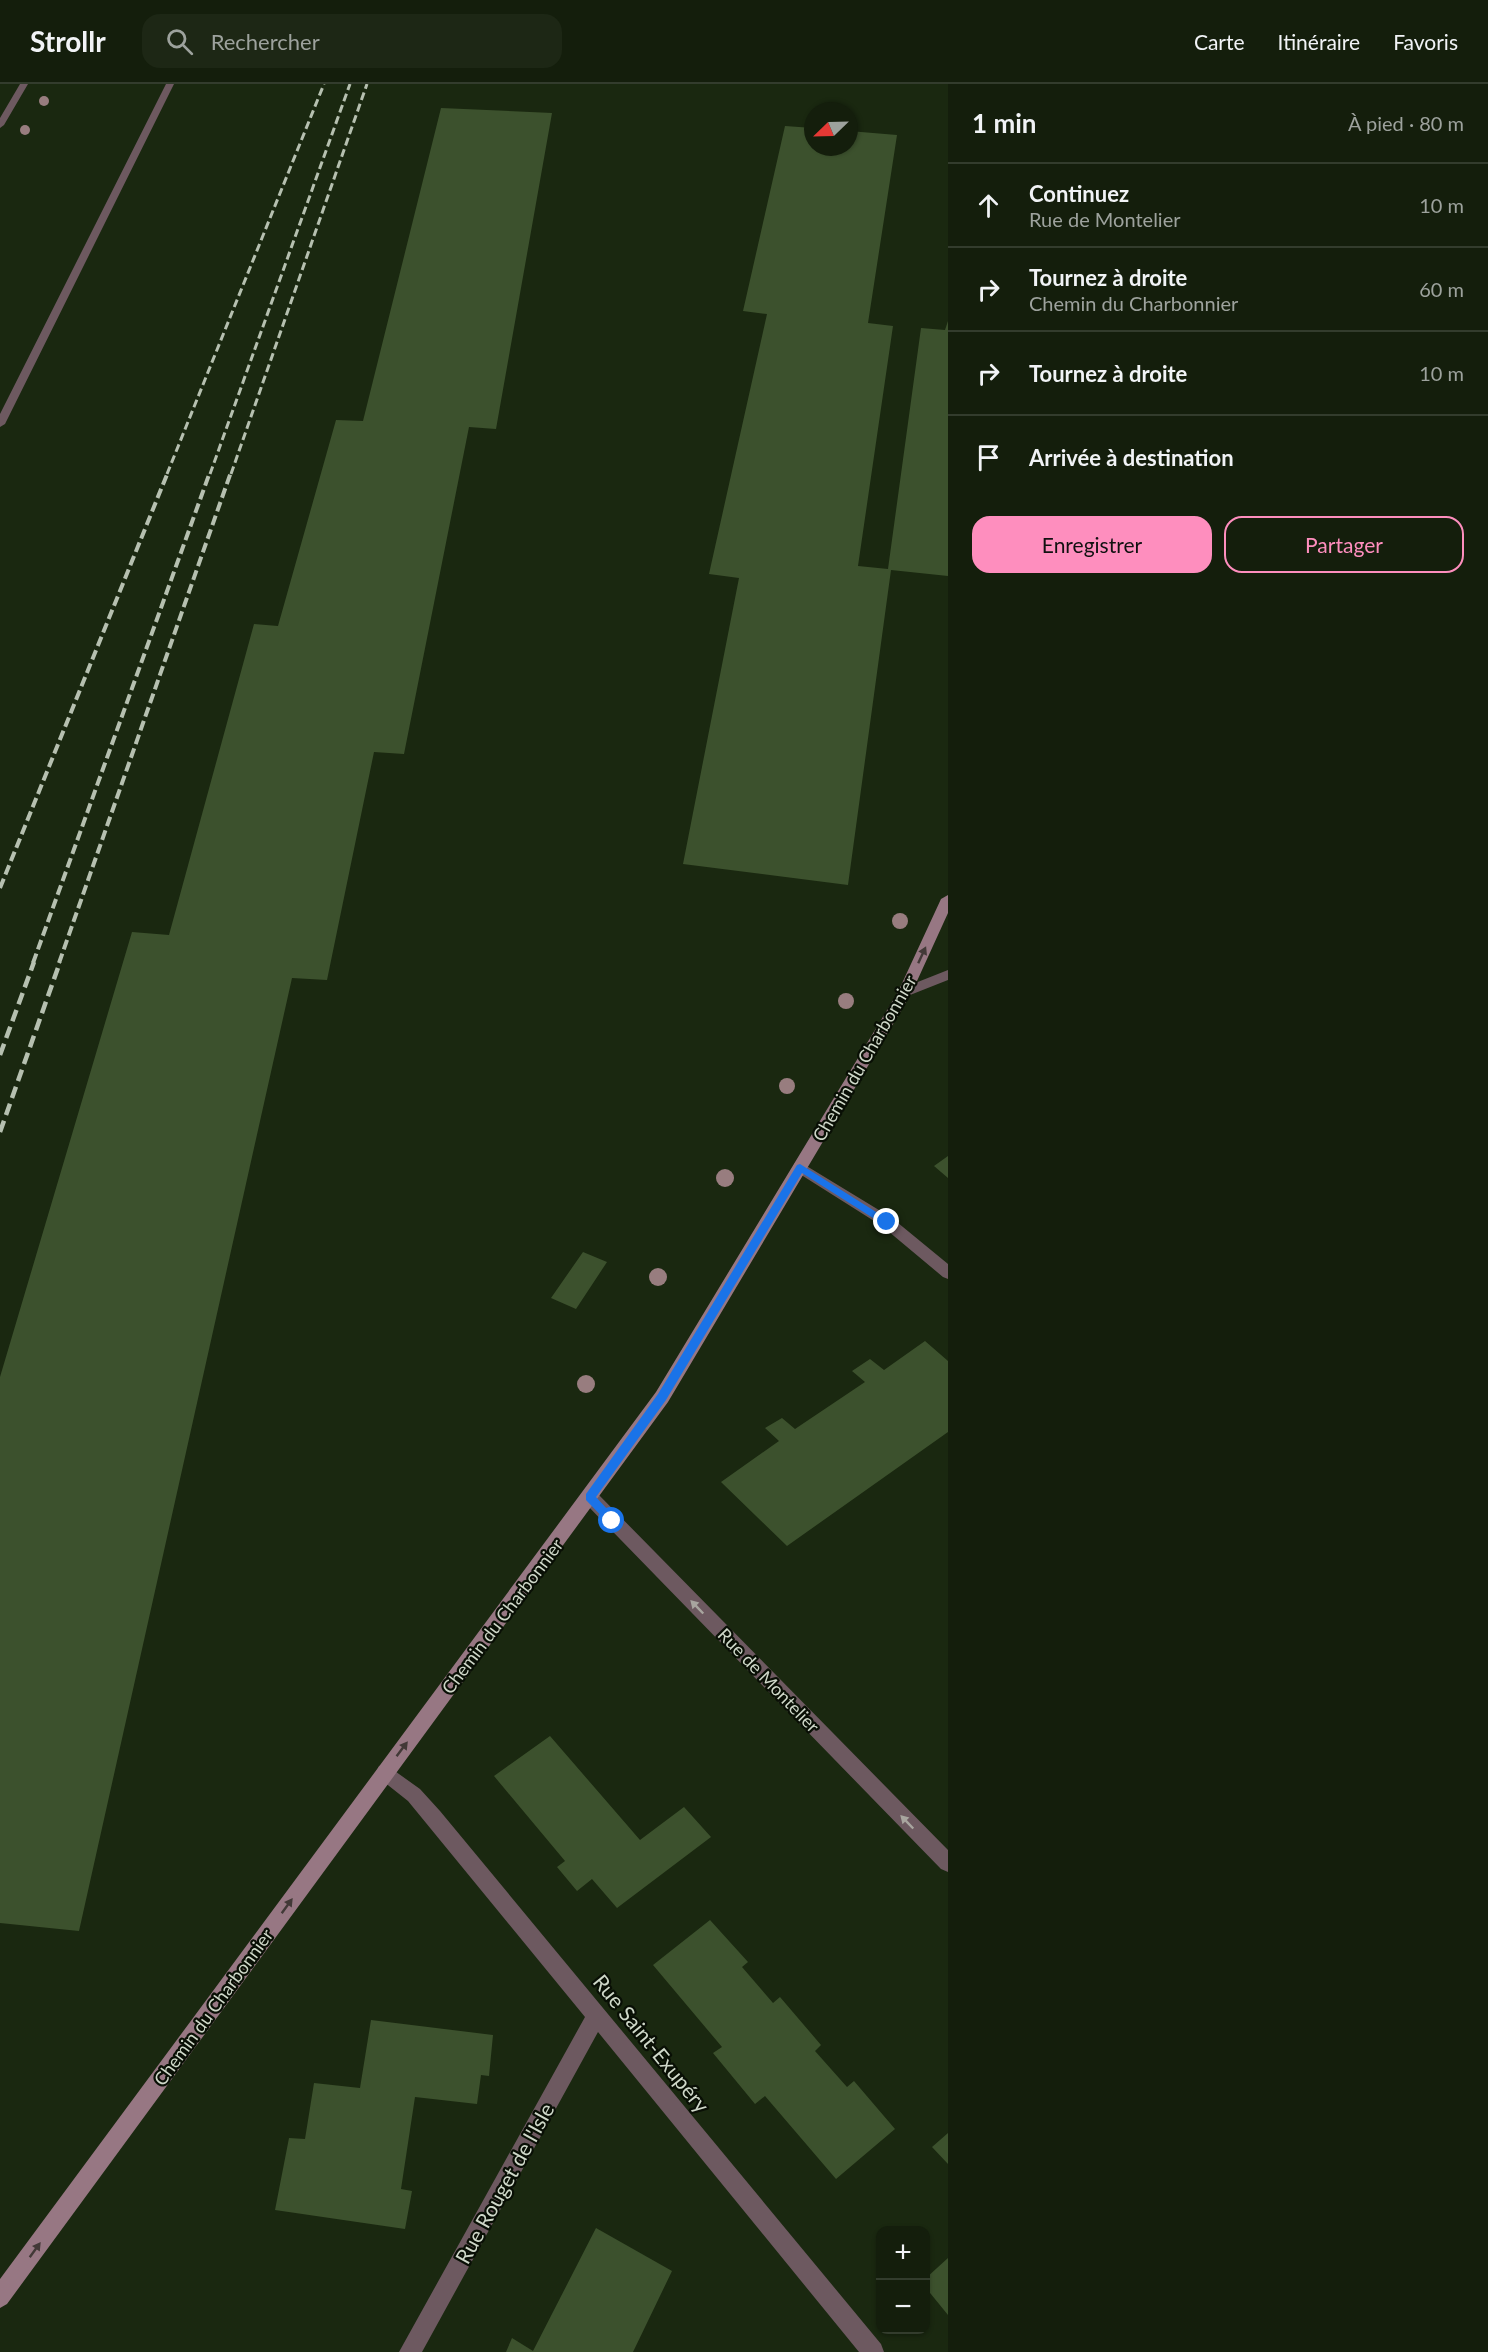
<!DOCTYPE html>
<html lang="fr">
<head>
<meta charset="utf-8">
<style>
  :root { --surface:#141e0c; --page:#1d2715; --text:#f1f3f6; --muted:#9da29d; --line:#333c2d; --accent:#fe8ebe }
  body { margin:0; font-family:Lato,sans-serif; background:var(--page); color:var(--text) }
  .controls { position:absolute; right:18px; bottom:18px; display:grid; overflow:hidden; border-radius:12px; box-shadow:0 2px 4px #0004 }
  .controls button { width:54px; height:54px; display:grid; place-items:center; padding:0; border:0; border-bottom:2px solid var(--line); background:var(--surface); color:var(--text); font:30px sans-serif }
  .compass { position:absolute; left:804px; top:18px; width:54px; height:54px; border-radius:50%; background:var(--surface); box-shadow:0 2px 4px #0004; rotate:247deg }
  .stop { position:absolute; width:18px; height:18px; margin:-14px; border:4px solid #1a73e8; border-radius:50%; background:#fff }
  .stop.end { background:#1a73e8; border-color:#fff; box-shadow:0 2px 6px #0008 }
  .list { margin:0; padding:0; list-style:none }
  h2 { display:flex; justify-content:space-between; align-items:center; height:78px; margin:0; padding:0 24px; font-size:26px }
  h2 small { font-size:20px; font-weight:400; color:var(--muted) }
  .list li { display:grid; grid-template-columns:39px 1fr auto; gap:18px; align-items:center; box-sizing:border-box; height:84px; padding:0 24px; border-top:2px solid var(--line) }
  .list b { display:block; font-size:22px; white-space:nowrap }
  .list p { margin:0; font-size:20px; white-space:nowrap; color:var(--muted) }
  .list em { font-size:20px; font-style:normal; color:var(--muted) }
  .actions { display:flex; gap:12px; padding:18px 24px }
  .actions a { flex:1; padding:14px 0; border:2px solid var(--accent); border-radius:18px; text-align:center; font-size:21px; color:var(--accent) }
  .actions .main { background:var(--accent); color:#111 }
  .icon { flex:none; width:33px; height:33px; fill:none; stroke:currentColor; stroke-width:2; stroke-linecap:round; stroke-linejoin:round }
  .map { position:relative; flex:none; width:948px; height:2268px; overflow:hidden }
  header { display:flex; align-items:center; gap:36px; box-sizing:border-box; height:84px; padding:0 30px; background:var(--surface); border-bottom:2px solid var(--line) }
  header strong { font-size:28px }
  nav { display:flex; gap:33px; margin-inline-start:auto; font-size:21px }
  .search { width:420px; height:54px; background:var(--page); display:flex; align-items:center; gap:15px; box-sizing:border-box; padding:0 21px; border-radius:18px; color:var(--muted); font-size:22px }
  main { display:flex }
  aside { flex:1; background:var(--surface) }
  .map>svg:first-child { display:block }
</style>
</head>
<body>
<header>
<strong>Strollr</strong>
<div class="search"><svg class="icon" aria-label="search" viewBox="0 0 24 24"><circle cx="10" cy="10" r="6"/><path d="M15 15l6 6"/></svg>Rechercher</div>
<nav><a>Carte</a><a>Itinéraire</a><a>Favoris</a></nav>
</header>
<main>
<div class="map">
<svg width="948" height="2268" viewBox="0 0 948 2268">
  <rect width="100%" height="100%" fill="#1a2810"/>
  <path fill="#3c512d" d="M441,24L552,29L496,345L469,343L404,670L374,668L327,896L292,894L79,1847L0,1839V1293L132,848L169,851L254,540L278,542L336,336L363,337Z
    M785,42L813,44V63H849V47L897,51L868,239L893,242L858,482L888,485L921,244L945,246L948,237V492L891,486L848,801L683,780L739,494L709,490L767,230L743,227Z
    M948,1072V1094L934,1082Z
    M583,1168L607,1178L576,1225L551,1214Z
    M925,1257L948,1277V1348L787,1462L721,1398L779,1357L765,1344L782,1334L795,1345L865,1298L852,1287L870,1275L884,1286Z
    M550,1652L640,1756L684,1723L711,1753L617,1824L592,1795L577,1807L557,1783L565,1777L494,1692Z
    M710,1836L748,1878L742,1883L773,1919L780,1913L821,1961L815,1967L847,2003L854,1997L895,2045L836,2095L765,2012L755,2020L713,1969L722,1963L653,1881Z
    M371,1936L493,1951L489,1992L481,1991L477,2020L415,2013L401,2105L412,2107L405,2145L275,2126L289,2054L305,2055L314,1999L360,2004Z
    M948,2049V2080L932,2063Z
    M596,2144L672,2187L633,2268H506L512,2254L533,2267Z
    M948,2174V2231L926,2204V2194Z"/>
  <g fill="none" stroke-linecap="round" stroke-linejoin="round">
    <path fill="#6d5960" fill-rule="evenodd" d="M166,0H174L5,340L0,343V330Z
      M800,1078L892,1134L948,1180V1195L943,1193L882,1142L795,1087L793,1083L795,1079Z"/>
    <path fill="#6d5960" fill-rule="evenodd" d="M20,0H28L4,41L0,44V34Z
      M948,886V896L905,913L898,908L900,905Z
      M590,1406L596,1408L948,1766V1788L941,1785L584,1418L582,1413L584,1408Z
      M385,1680L420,1705L440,1727L881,2260L884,2268H859L598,1948L422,2268H399L585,1933L408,1717L379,1694L376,1688L379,1682Z"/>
    <path fill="#977783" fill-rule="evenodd" d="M948,811V829L912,908L668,1318L7,2220L0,2224V2195L656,1308L898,908L941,815Z"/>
    <path stroke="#b6c0b0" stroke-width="3" stroke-dasharray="8 4" stroke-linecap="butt" d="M167,390L324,0
      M210,390L350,0
      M231,390L367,0"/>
    <path stroke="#b6c0b0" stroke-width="4" stroke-dasharray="10 4.5" stroke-linecap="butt" d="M0,804L168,388
      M33,879L210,388
      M59,879L231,388"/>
    <path stroke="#b6c0b0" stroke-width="4.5" stroke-dasharray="12 6" stroke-linecap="butt" d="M0,971L34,878
      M0,1048L60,878"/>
  </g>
  <g fill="#987d7f">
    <circle cx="44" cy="17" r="5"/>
    <circle cx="25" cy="46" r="5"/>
    <circle cx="900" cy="837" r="8"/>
    <circle cx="846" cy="917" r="8"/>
    <circle cx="787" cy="1002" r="8"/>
    <circle cx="725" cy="1094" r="9"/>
    <circle cx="658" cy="1193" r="9"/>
    <circle cx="586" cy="1300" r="9"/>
  </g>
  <defs><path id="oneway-solid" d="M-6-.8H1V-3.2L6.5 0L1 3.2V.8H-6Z" transform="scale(1.5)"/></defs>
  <g fill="#423937">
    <use href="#oneway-solid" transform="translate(922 871) rotate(-65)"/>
    <use href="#oneway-solid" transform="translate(402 1665) rotate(-53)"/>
    <use href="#oneway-solid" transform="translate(287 1822) rotate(-54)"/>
    <use href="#oneway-solid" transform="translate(35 2166) rotate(-54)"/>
  </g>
  <g fill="#a8a59f">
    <use href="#oneway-solid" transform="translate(697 1523) rotate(-134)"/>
    <use href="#oneway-solid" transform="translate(907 1738) rotate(-134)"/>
  </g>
  <path fill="#1a73e8" d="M800,1080L892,1138L887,1142L884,1141L802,1089L666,1316L596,1413L618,1437L616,1440H609L586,1416V1410L658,1310L797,1081Z"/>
  <g text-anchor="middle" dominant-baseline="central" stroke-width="4.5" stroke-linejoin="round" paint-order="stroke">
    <g font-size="18" fill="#cfd8c9" stroke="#090f05">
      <text transform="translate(864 974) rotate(-60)">Chemin du Charbonnier</text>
      <text transform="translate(502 1532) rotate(-53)">Chemin du Charbonnier</text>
      <text transform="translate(769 1596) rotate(46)">Rue de Montelier</text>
      <text transform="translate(213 1923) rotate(-54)">Chemin du Charbonnier</text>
    </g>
    <g font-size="21" fill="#cfd8c9" stroke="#090f05">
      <text transform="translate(652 1959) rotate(51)">Rue Saint-Exupéry</text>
      <text transform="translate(504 2099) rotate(-61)">Rue Rouget de l'Isle</text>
    </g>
  </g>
</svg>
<div class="controls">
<button>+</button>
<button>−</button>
</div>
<svg class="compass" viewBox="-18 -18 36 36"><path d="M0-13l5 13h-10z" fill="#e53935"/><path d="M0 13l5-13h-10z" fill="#9da29d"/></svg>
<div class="stop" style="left:612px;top:1437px"></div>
<div class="stop end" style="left:887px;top:1138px"></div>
</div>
<aside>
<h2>1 min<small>À pied · 80 m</small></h2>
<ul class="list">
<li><svg class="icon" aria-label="ahead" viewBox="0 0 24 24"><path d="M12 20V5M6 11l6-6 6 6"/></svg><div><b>Continuez</b><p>Rue de Montelier</p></div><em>10 m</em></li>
<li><svg class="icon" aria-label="right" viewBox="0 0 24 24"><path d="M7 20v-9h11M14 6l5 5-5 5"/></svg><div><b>Tournez à droite</b><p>Chemin du Charbonnier</p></div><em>60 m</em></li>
<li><svg class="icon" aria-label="right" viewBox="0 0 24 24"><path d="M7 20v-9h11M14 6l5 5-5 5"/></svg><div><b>Tournez à droite</b></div><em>10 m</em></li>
<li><svg class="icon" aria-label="arrive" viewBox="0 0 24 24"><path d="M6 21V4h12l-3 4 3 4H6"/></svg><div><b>Arrivée à destination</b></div></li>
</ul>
<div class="actions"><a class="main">Enregistrer</a><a>Partager</a></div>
</aside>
</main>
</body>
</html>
